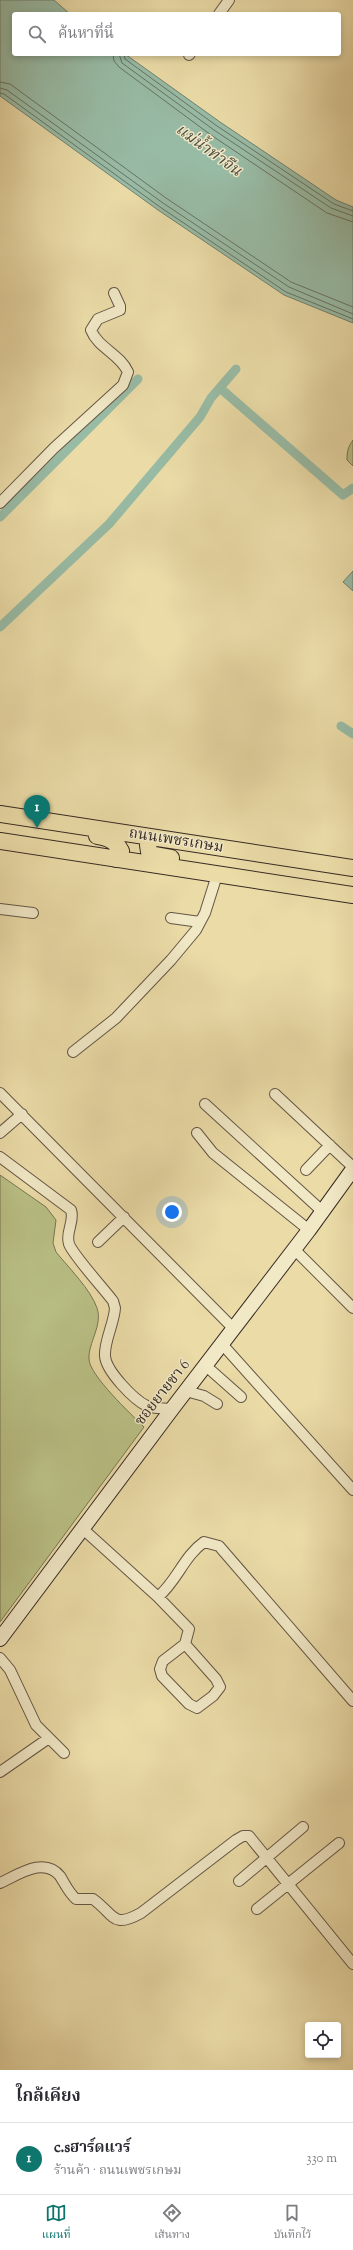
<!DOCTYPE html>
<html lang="th">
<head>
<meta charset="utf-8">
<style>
  :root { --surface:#fff; --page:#f7f7f7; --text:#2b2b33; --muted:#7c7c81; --line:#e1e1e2; --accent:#0f766e }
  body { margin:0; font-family:"Sorts Mill Goudy","Noto Serif Thai",serif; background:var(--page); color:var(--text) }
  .controls { position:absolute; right:12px; bottom:12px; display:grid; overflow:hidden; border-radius:4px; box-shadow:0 2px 6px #0003 }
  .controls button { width:36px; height:36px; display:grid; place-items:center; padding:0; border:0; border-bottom:1px solid var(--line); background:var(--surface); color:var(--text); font:20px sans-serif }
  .you { position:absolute; left:172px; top:1212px; width:14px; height:14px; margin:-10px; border:3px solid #fff; border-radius:50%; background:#1a73e8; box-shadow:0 0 0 6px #1a73e833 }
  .badge { display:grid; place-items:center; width:26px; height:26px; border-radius:50%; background:var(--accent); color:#fff; font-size:13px; font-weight:700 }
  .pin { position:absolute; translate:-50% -33px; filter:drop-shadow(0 1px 2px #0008) }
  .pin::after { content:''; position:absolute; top:21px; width:14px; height:12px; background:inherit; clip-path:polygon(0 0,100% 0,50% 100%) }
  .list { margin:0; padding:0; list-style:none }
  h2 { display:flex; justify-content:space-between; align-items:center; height:52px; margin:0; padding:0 16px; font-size:17px }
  h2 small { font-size:13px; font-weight:400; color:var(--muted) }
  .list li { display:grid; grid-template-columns:26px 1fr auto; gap:12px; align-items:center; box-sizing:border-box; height:72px; padding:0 16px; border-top:1px solid var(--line) }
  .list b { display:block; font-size:15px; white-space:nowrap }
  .list p { margin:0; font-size:13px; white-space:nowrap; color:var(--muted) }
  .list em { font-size:13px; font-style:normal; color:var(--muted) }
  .icon { flex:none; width:22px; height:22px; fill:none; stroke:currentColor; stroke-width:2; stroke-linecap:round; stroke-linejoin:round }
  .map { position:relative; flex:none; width:353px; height:2070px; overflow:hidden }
  .search { position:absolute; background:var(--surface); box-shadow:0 2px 6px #0003; left:12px; right:12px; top:12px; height:44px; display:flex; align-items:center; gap:10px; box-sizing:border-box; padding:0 14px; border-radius:4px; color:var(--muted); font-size:15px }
  .sheet { height:124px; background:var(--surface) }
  nav { display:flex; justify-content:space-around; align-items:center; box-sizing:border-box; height:56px; border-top:1px solid var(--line); background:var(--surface); font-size:11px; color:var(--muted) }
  nav a { display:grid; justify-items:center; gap:2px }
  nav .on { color:var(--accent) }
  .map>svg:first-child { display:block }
</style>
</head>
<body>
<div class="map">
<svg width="353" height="2070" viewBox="0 0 353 2070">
  <rect width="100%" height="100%" fill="#eadba7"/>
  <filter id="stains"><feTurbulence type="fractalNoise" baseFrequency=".005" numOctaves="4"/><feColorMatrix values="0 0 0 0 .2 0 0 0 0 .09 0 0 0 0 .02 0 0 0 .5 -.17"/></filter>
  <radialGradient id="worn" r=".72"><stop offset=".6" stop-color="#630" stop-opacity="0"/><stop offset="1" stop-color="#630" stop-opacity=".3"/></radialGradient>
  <path fill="#b9c085" stroke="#787554" d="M353,440V466L347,460C347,451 348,447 353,440Z
    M0,1175L46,1207L56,1220L53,1243L56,1252C69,1268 91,1290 97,1308C103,1325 88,1343 89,1359C89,1375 132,1415 144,1427L0,1622Z"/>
  <path fill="#98bba5" stroke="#718171" d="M0,0H54L70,14H14V54H125L220,122L336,200L353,207V323L284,295L158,210L0,96Z
    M353,571V591L343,582Z"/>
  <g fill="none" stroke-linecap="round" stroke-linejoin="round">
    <path stroke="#687264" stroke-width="1" d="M113,54L114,61L119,67L211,135L327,213L353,222
      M119,54L122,63L214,130L331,208L353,216
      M124,54L125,59L217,126L334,204L353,211
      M0,82L10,84L166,198L291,282L353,307
      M0,88L7,90L163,203L289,287L353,314
      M0,93L4,94L160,207L286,292L353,319"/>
    <path stroke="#98bba5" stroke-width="9" d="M220,388L343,495L353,488
      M0,517L138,379
      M0,627L109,524L200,417L211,398L236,369
      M341,726L353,734"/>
    <g stroke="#645645" stroke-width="12">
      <path id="street" d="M219,14L229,0
        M189,55L190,54
        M0,503L54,448L123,385L128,372C120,354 98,348 91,330L98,319L120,310V306L114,293
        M0,909L33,913
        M171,918L200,922
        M73,1052L116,1018L171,960L196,930L205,913L217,875
        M0,1093L234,1329
        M275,1094L353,1167
        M205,1104L322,1211
        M0,1133L22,1114
        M197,1133L213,1153L309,1230
        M0,1157L71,1210C75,1222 65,1232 69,1244C73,1255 104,1289 113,1301L115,1308C114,1324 104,1341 105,1356C106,1371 134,1400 147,1406C154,1409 164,1408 172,1409
        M306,1170L330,1145
        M98,1242L124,1217
        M294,1249L353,1308
        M222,1344L353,1490
        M206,1366L241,1397
        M186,1391L204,1396L217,1404
        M83,1529L158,1597C177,1581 184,1556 204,1542L219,1546L353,1701
        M158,1597L189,1629L185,1644L163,1661L160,1669L162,1676L189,1704L197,1708L213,1696L220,1687L216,1679L185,1644
        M0,1658L10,1670L36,1725L64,1753
        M0,1772L49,1738
        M239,1881L303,1827
        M0,1883C18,1875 44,1856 60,1876C65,1884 69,1893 76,1899H93C115,1915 112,1929 141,1913L236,1840L243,1836H249L353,1964
        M257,1909L339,1843"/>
    </g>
    <g stroke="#372a24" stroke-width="16">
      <path id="secondary" d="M0,1639L172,1409L309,1230L353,1169"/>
    </g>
    <g stroke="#372a24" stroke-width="18">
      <path id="primary" d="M0,814L353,868
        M97,836C108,838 115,840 121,851L116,859
        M151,837L148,845L149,852L154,855L171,858
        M0,841L353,895"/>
    </g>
    <use href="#street" stroke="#f1e8c6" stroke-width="10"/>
    <use href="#secondary" stroke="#f1e8c6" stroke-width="14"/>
    <use href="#primary" stroke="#eadba7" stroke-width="16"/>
  </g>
  <g text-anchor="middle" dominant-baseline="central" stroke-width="3" stroke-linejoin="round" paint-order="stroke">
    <g font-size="15" fill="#372a24" stroke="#f1e8c6">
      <text transform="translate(176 841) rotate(9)">ถนนเพชรเกษม</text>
      <text transform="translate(163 1393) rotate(-52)">ซอยยายชา 6</text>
    </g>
    <g font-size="16" font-style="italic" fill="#4f4e44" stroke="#f1e8c6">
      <text transform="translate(208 151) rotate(36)">แม่น้ำท่าจีน</text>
    </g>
  </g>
  <rect width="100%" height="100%" filter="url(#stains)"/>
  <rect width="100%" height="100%" fill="url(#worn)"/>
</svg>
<div class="controls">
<button><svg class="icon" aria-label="locate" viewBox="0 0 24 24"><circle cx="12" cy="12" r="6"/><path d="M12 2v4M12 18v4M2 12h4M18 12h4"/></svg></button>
</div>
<div class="you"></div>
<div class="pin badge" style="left:37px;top:828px">1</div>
<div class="search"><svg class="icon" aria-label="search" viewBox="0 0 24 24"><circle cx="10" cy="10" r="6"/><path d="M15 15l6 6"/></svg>ค้นหาที่นี่</div>
</div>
<section class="sheet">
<h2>ใกล้เคียง<small></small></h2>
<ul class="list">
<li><span class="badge">1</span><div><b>c.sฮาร์ดแวร์</b><p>ร้านค้า · ถนนเพชรเกษม</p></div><em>330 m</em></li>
</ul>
</section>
<nav>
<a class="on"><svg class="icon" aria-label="map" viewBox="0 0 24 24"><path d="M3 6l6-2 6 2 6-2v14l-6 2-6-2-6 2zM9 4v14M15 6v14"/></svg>แผนที่</a>
<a><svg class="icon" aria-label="directions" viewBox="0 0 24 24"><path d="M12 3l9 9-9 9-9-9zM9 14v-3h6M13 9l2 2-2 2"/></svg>เส้นทาง</a>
<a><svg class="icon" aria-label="saved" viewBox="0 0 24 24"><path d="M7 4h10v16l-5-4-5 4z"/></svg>บันทึกไว้</a>
</nav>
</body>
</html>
